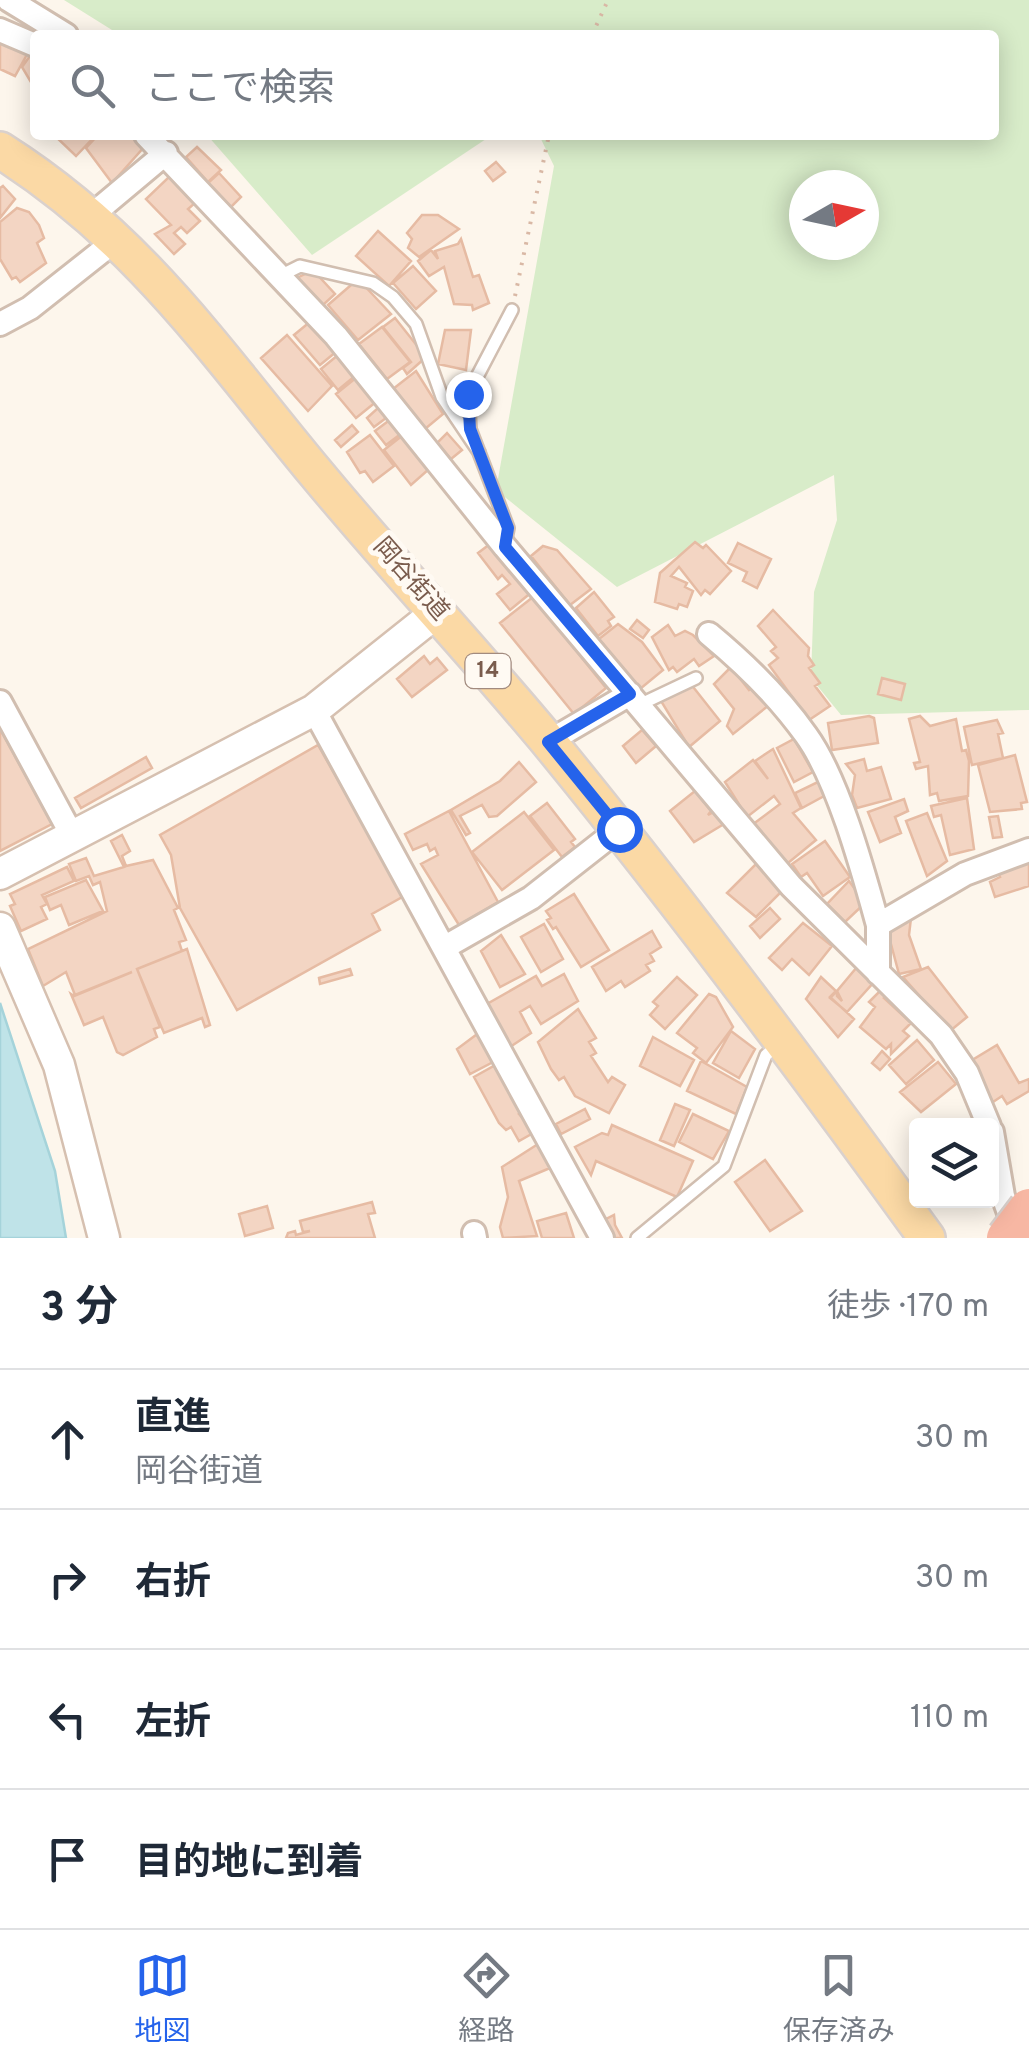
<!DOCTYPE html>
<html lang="ja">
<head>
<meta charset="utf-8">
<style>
  :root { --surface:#fff; --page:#f6f6f7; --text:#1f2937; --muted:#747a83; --line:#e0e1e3; --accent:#2563eb }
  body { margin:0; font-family:Overpass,"Noto Sans JP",sans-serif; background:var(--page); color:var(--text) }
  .controls { position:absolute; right:30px; bottom:30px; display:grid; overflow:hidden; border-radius:10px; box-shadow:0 5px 25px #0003 }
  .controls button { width:90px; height:90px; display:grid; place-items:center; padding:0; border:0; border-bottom:2px solid var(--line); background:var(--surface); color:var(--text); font:50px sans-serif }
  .compass { position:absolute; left:789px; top:170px; width:90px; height:90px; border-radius:50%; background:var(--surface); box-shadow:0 5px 25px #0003; rotate:81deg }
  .stop { position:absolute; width:30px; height:30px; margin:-22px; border:8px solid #2563eb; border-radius:50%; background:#fff }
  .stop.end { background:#2563eb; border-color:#fff; box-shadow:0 2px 10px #0008 }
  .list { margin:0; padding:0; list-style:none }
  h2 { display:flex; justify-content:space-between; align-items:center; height:130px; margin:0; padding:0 40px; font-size:42px }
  h2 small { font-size:32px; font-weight:400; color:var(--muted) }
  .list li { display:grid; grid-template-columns:65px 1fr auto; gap:30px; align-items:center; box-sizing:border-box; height:140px; padding:0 40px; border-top:2px solid var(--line) }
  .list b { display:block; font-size:38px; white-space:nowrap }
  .list p { margin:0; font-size:32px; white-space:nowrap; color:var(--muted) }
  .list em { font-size:32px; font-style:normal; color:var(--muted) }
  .icon { flex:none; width:55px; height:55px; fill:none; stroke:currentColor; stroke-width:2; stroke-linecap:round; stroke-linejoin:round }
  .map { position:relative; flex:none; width:1029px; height:1238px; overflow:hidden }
  .search { position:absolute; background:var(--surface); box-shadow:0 5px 25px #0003; left:30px; right:30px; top:30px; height:110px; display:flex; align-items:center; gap:25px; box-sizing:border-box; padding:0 35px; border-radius:10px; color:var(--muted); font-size:38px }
  .sheet { height:690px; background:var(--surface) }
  nav { display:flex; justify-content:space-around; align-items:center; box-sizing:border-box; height:140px; border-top:2px solid var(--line); background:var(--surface); font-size:28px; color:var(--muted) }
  nav a { display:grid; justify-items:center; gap:5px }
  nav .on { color:var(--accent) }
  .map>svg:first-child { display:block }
</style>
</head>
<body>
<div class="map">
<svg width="1029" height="1238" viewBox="0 0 1029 1238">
  <rect width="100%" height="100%" fill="#fdf6ec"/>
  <path fill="#d8ecc9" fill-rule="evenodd" d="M64,0H1029V710L841,715L811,678L814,592L837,520L834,475L617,587L496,490L554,166L539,135H994V35H120ZM804,185H864V245H804Z
    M207,135H492L312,255Z"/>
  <path fill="#bfe3e8" stroke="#a5d3da" stroke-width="2.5" d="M0,1003L55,1171L66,1238H0Z"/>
  <path fill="#f3d5c3" stroke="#e6bba3" stroke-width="2.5" d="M0,34L30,49L15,76L0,69Z
    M32,53L35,56V89L22,67Z
    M54,135H96L76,156Z
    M98,135H135L145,146L112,183L86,148Z
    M197,147L221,170L208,182L186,157Z
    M496,162L505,172L493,181L485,171Z
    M219,173L241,197L231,207L208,183Z
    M170,176L195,203L188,209L200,221L187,233L181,227L174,233L185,244L174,254L155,234L171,225L146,199Z
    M3,186L15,199L0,218V188Z
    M17,208L29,212L39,225L44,238L37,243L46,263L20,282L16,277L12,279L0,259V222Z
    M422,215H438L459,229L419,257L408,248L412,239L407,233Z
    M378,231L411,261L389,286L356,256Z
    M461,239L473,277L479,275L489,303L473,310L472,305L454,304L444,267L429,276L418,261L431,250L438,259L435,251L458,244Z
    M413,266L436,291L416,309L393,283Z
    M313,270L335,294L323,305L297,278Z
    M358,279L391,314L358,340L328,305Z
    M395,318L426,357L407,374L403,368L411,362L383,327Z
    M311,321L337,351L320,365L294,335Z
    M382,327L410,362L387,379L359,344Z
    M445,330H471L466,370L438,364Z
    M287,335L332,386L308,411L261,358Z
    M338,355L355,376L338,390L321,369Z
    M416,371L443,414L425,429L393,389Z
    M357,377L377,401L356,418L336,394Z
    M378,408L386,418L374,427L367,418Z
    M391,419L402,433L386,445L375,431Z
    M352,425L358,432L341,447L335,440Z
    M447,433L462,450L451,459L437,443Z
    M370,435L394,466L373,482L365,471L360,473L347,452Z
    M403,435L429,469L411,485L384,450Z
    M695,542L703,548L706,545L731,571L710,594L705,590L701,595L679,567L671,576L687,583L685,587L693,591L687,607L679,604L677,609L655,602L660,573Z
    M738,543L771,559L757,588L743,581L747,572L728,563Z
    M490,544L533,591L510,610L497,594L510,584L502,575L498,579L478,553Z
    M543,546L557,550L591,589L570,605L531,556Z
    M594,592L614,617L608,621L611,626L598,636L576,608Z
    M533,597L606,688L574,714L500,623Z
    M773,610L809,648L808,656L814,665L809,668L820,683L815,686L830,706L809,720L769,665L778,658L771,651L776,647L758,626Z
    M637,620L649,630L643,638L630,629Z
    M618,624L642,642L663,670L640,689L599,639Z
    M668,625L675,636L685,631L693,635L714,656L699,666L694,659L677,672L673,667L669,670L652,637Z
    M424,656L430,664L437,658L447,670L412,697L397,679Z
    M731,667L749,690L753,687L769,705L733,734L727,726L734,709L714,684Z
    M882,678L905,684L901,700L878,694Z
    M690,683L720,721L689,747L661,701Z
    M869,716L874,718L878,743L832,750L828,723Z
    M920,716L930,726L956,719L962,751L966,750L969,761L968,796L939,801L937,793L930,795L928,766L916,769L914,763L920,762L909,719Z
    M997,720L1003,733L998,734L1003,758L972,765L964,727Z
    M0,729L52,824L0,851Z
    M642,730L656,746L636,763L623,746Z
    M794,739L813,772L794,782L777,748Z
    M318,745L404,896L372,914L380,930L237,1010L180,908L171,855L160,835Z
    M773,749L801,808L793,813L816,840L788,863L752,825L780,804L774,796L747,817L725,782L753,760L768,779L755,761Z
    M1015,755L1027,802L1021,803L1022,809L990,812L978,765Z
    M146,757L152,768L81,808L75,798Z
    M864,759L867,771L881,767L891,799L857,808L852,795L855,775L846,764Z
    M519,762L536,782L497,816L489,817L482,805L460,816L470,833L466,835L451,810L500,781Z
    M820,781L826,795L802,808L795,793Z
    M695,791L711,811L708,815L714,812L724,824L694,842L670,811Z
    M967,798L974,849L950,855L941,815L934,817L931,806Z
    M904,799L908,811L895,817L901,833L880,842L868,812Z
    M547,803L575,839L571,842L575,847L562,857L530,816Z
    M449,811L498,902L459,925L421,864L438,855L435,848L430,851L427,844L413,850L405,834Z
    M524,812L554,850L502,890L472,852Z
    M927,813L947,861L927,876L906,821Z
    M998,816L1002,837L993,838L989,817Z
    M122,835L130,851L122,856L126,866L153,860L178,908L174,910L186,940L179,942L182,951L137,969L160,1027L154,1029L157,1037L123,1055L117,1052L103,1017L84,1025L71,994L74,996L132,972L75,995L66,972L43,986L28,949L107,911L100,882L93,885L89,876L76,881L69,864L86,858L94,876L124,867L111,841Z
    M825,841L850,877L823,896L807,873L801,877L792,864Z
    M1029,857V886L995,897L990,882L1000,877L996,869Z
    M756,864L782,891L756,917L727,893Z
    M67,867L74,881L42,895L47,904L41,907L47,919L21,931L10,906L15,904L10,894Z
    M86,880L103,911L69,925L61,905L50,910L45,897Z
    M849,881L865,903L845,922L827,904Z
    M574,894L609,950L581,967L556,927L553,929L547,920L551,918L546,911Z
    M770,908L780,919L760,938L750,926Z
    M911,918L909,935L921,969L899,974L888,933Z
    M803,923L832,946L809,975L792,959L782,970L769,958Z
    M544,924L563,959L541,972L521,937Z
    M652,931L661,947L650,954L654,961L646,965L650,971L625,987L621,981L606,991L592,967Z
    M501,935L525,974L500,987L481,951Z
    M187,949L210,1025L205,1027L202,1018L164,1033L137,969Z
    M857,967L874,982L847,1012L830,998L837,991V996L842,1001L837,991Z
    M928,967L967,1017L950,1031L903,977Z
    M350,969L352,975L320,984L319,978Z
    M564,974L578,1001L541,1024L530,1006L520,1012L531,1033L510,1047L487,1004L536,976L542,986Z
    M677,977L697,995L665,1029L650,1015L658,1006L653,1002Z
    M821,977L836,991L830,997L854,1019L838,1037L806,999Z
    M883,988L889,994L884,998L911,1023L903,1031L909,1036L891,1054V1044L886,1049L860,1027L875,1007L869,1002Z
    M709,994L716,997L733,1027L706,1063L693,1053L697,1048L677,1033Z
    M578,1009L596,1038L589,1042L596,1053L591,1056L608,1082L612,1077L625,1085L609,1113L575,1096L564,1077L559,1080L551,1069L538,1042Z
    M731,1031L755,1049L739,1078L713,1063Z
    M480,1032L495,1061L470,1074L457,1049Z
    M653,1037L694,1060L680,1086L640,1066Z
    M917,1040L934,1060L906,1084L889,1065Z
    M997,1045L1019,1083L1029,1079V1091L1007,1104L1002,1096L993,1102L969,1062Z
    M882,1051L890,1059L880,1070L872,1063Z
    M701,1061L747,1087L736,1114L687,1091Z
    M938,1062L956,1084L921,1112L900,1092Z
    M499,1063L524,1111L519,1114L535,1132L519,1141L511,1127L506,1130L499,1123L474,1077Z
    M675,1104L690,1110L674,1146L660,1140Z
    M585,1109L590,1119L561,1134L556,1124Z
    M693,1114L729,1131L713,1159L679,1142Z
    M612,1125L693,1161L677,1197L596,1161L591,1175L575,1147L602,1133L608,1135Z
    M538,1144L550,1168L519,1181L537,1236L503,1238L500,1227L508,1197L502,1167Z
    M765,1160L802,1211L770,1231L735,1182Z
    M372,1202L375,1213L368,1214L375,1238H286L288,1233L295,1231L296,1235L310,1231L303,1232L300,1221Z
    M267,1206L273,1228L245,1236L239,1214Z
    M566,1213L574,1238H542L537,1221Z
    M614,1215L615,1225L622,1238H613L604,1220Z"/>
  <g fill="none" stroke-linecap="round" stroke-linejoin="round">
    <g stroke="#d1beb0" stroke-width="16">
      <path id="lane" d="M282,275L300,266L373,283L393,297L416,324L442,397L479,452
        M505,543L508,528L470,429L468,394L512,310
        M639,705L696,678
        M637,1238L724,1166L766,1055L781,1043"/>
    </g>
    <g stroke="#d1beb0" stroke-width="28">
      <path id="street" d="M9,0L66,35
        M0,30L35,45
        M146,135L336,336L505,547L791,886L941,1035L967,1073L989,1126
        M92,215L166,153
        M0,324L30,308L116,240
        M709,634C744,663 779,697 806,735C838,779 863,871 878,925
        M0,702L73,837
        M314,710L602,1238
        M548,742L630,694
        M447,946L531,898L619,829
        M878,973V925L965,874L1029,850
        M992,1132L1003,1196L1017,1235
        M474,1233L475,1238"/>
    </g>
    <g stroke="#d6c0b0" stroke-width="35">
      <path id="secondary" d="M0,874L314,710L437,612
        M0,928L59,1065L104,1238"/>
    </g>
    <g stroke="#dad1cd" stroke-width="40">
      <path id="primary" d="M0,150C139,238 213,349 315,472C392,565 475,653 552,746C683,906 806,1071 927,1238"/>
    </g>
    <path stroke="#d9b8a5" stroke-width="4" stroke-dasharray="2.5 8" stroke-linecap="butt" d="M592,35L608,0
      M515,296L549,135"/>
    <use href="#lane" stroke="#fff" stroke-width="11"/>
    <use href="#street" stroke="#fff" stroke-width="22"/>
    <use href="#secondary" stroke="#fff" stroke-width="30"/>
    <use href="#primary" stroke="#fbd9a5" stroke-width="35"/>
    <g stroke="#dad1cd" stroke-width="45" stroke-linecap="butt">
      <path id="highway-bridge" d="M1007,1238L1029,1209"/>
    </g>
    <use href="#highway-bridge" stroke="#f7b7a3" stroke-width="40"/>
  </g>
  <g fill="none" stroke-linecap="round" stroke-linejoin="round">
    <path stroke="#2563eb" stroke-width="12" d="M468,394L470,429L508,528L505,547L630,694L548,742L619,829"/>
  </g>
  <g text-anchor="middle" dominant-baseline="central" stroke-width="10" stroke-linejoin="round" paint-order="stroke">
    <rect fill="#fffaf3" stroke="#a28b7f" stroke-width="2.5" x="465.5" y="654" width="45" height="34" rx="8"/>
    <g font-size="22" font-weight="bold" fill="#7a5c4d">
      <text x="488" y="671">14</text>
    </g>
    <g font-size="25" fill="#7a5c4d" stroke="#fffaf3">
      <text transform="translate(410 580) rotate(49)">岡谷街道</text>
    </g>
  </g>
</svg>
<div class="controls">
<button><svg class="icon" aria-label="layers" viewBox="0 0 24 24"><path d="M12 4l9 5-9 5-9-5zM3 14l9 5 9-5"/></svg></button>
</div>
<svg class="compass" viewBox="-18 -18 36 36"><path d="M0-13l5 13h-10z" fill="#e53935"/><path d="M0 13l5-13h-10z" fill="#747a83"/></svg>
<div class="stop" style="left:619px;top:829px"></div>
<div class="stop end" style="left:468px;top:394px"></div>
<div class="search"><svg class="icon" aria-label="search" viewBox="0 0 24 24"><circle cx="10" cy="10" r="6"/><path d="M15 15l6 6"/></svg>ここで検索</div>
</div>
<section class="sheet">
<h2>3 分<small>徒歩 · 170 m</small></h2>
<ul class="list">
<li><svg class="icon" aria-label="ahead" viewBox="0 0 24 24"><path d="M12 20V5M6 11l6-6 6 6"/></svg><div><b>直進</b><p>岡谷街道</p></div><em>30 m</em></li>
<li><svg class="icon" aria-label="right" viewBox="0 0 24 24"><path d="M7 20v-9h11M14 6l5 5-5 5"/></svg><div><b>右折</b></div><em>30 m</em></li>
<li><svg class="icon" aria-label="left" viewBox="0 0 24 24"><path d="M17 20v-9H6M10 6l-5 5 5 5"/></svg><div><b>左折</b></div><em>110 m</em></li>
<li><svg class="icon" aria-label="arrive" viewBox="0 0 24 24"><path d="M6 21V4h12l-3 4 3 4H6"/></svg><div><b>目的地に到着</b></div></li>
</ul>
</section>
<nav>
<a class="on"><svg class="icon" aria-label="map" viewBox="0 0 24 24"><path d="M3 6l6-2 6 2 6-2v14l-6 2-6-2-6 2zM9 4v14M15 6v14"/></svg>地図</a>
<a><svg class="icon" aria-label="directions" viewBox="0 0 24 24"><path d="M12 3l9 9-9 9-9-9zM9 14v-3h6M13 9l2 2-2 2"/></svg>経路</a>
<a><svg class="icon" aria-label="saved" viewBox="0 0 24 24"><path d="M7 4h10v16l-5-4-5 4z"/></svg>保存済み</a>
</nav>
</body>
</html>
